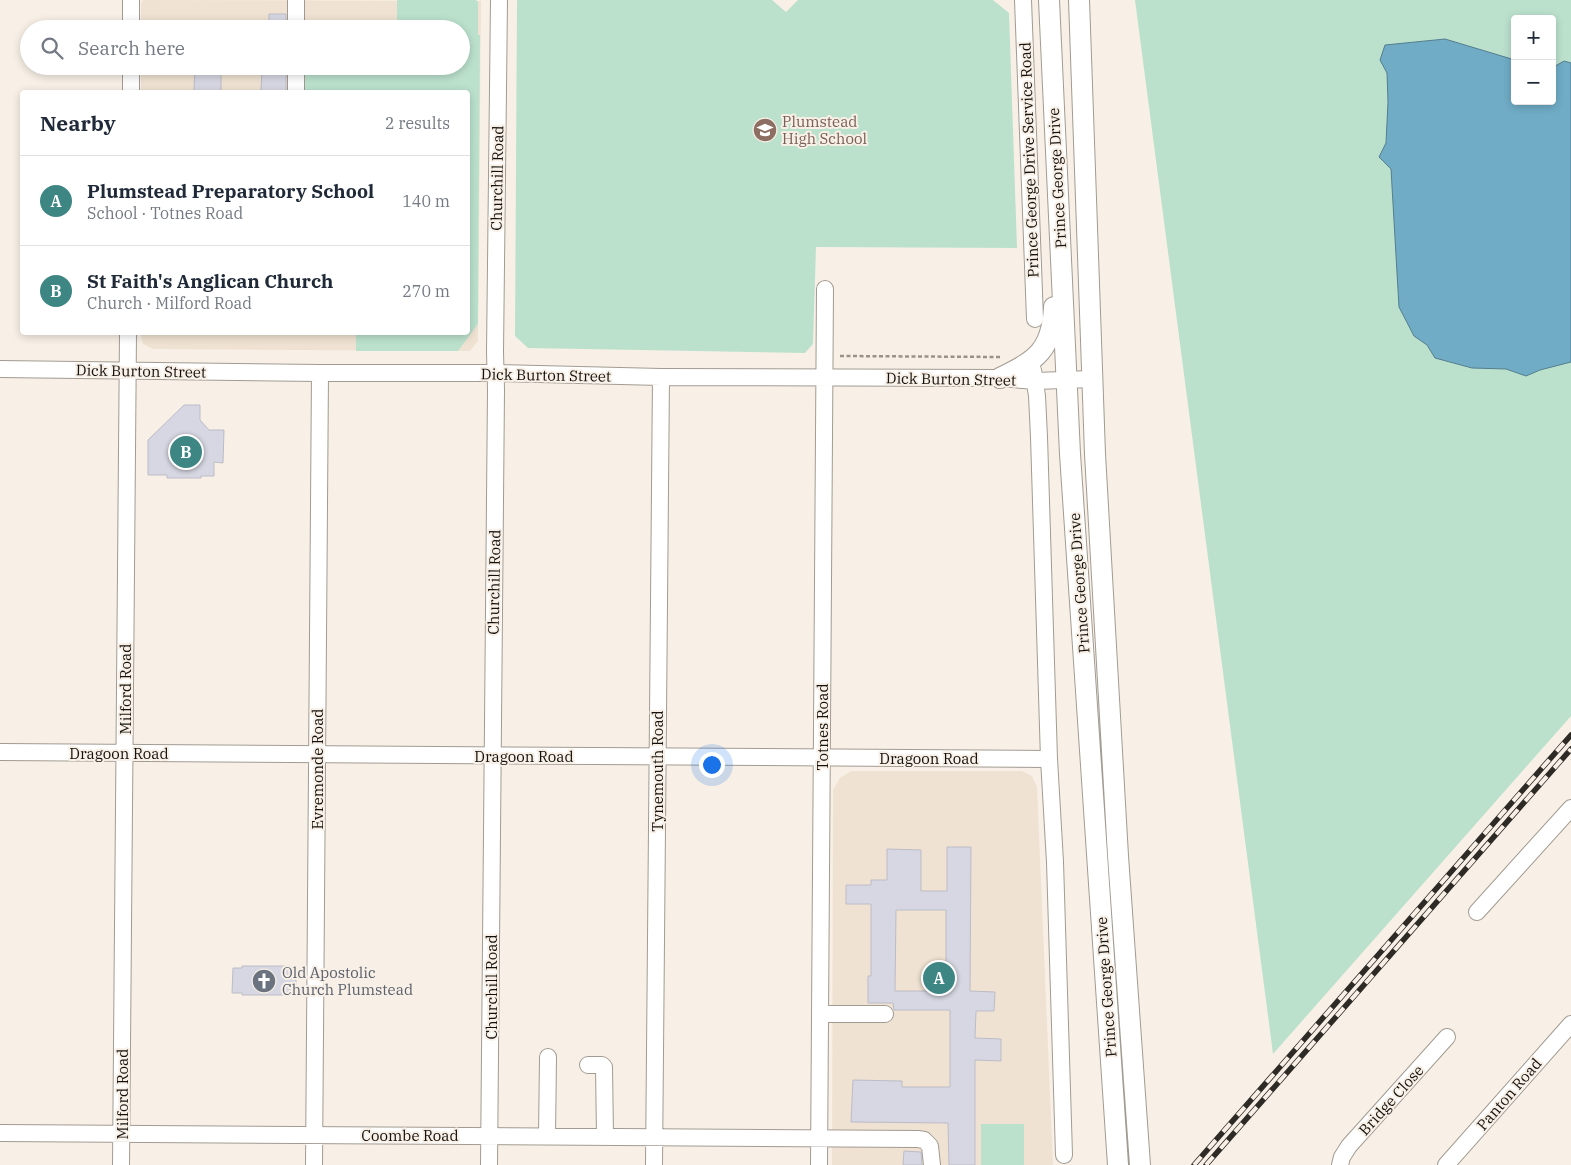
<!DOCTYPE html>
<html lang="en">
<head>
<meta charset="utf-8">
<style>
  :root { --surface:#fff; --page:#f6f6f7; --text:#1f2937; --muted:#747a83; --line:#e0e1e3; --accent:#3e8683 }
  body { margin:0; font-family:"IBM Plex Serif",serif; background:var(--page); color:var(--text) }
  .controls { position:absolute; right:15px; top:15px; display:grid; overflow:hidden; border-radius:5px; box-shadow:0 2px 8px #0003 }
  .controls button { width:45px; height:45px; display:grid; place-items:center; padding:0; border:0; border-bottom:1px solid var(--line); background:var(--surface); color:var(--text); font:25px sans-serif }
  .you { position:absolute; left:711px; top:764px; width:18px; height:18px; margin:-12px; border:4px solid #fff; border-radius:50%; background:#1a73e8; box-shadow:0 0 0 8px #1a73e833 }
  .badge { display:grid; place-items:center; width:32px; height:32px; border-radius:50%; background:var(--accent); color:#fff; font-size:16px; font-weight:700 }
  .pin { position:absolute; translate:-50% -50%; border:2px solid #fff; box-shadow:0 1px 5px #0006 }
  .list { margin:0; padding:0; list-style:none }
  h2 { display:flex; justify-content:space-between; align-items:center; height:65px; margin:0; padding:0 20px; font-size:21px }
  h2 small { font-size:16px; font-weight:400; color:var(--muted) }
  .list li { display:grid; grid-template-columns:32px 1fr auto; gap:15px; align-items:center; box-sizing:border-box; height:90px; padding:0 20px; border-top:1px solid var(--line) }
  .list b { display:block; font-size:19px; white-space:nowrap }
  .list p { margin:0; font-size:16px; white-space:nowrap; color:var(--muted) }
  .list em { font-size:16px; font-style:normal; color:var(--muted) }
  .icon { flex:none; width:28px; height:28px; fill:none; stroke:currentColor; stroke-width:2; stroke-linecap:round; stroke-linejoin:round }
  .map { position:relative; flex:none; width:1571px; height:1165px; overflow:hidden }
  .search { position:absolute; background:var(--surface); box-shadow:0 2px 8px #0003; left:20px; top:20px; width:450px; height:55px; display:flex; align-items:center; gap:12px; box-sizing:border-box; padding:0 18px; border-radius:28px; color:var(--muted); font-size:19px }
  .panel { position:absolute; background:var(--surface); box-shadow:0 2px 8px #0003; left:20px; top:90px; width:450px; height:245px; border-radius:5px }
  .map>svg:first-child { display:block }
</style>
</head>
<body>
<div class="map">
<svg width="1571" height="1165" viewBox="0 0 1571 1165">
  <rect width="100%" height="100%" fill="#f8f0e6"/>
  <path fill="#efe2d2" d="M143,0L481,1L478,341L470,351L153,349L143,344L140,332H468V92H141V66H461V29H141V3Z
    M851,771H1022L1032,776L1037,787L1053,1165H832L833,790L840,778Z"/>
  <path fill="#bbe1cd" fill-rule="evenodd" d="M397,0H476L478,2V35H470H480L478,324L458,351H356V334L326,333L468,332V92H302V66H461V29H397Z
    M517,0H772L786,12L798,0H993L1009,13L1017,248L816,247L813,344L805,353L528,348L515,336Z
    M1135,0H1571V716L1273,1054ZM1515,19H1552V101H1515Z
    M981,1124H1024V1165H981Z"/>
  <path fill="#70acc6" stroke="#547e8e" d="M1445,39L1515,60V101H1552V68L1564,61L1571,63V362L1540,370L1526,376L1506,369L1472,368L1435,358L1427,345L1414,336L1399,307L1391,169L1379,157L1386,143L1388,102L1387,73L1380,60L1385,45Z"/>
  <path fill="#d6d7e2" stroke="#bcbcc7" fill-rule="evenodd" d="M269,14H286V29H269Z
    M195,66H221V92H194Z
    M262,66H286V92H261Z
    M184,405H200V420L209,430H224L223,463L214,462V476H201V478H167V475H148V440Z
    M947,847H971L970,991L995,992L994,1011H976L975,1038L1001,1039V1061L975,1060V1165H949L948,1123L851,1122L853,1080L902,1081V1087H950V1010H894L893,1003H868V976H871V904H846V885H871V880H887V849L921,850V891H947ZM896,910H946V991H895Z
    M242,966H290V974H296V988L290,987V995H242V993H232L233,968H242Z
    M904,1151L921,1152L922,1165H903Z"/>
  <g fill="none" stroke-linecap="round" stroke-linejoin="round">
    <g stroke="#a29b92" stroke-width="18">
      <path id="minor" d="M131,0V29
        M1023,0L1035,319
        M296,29V0
        M131,66V92
        M296,92V66
        M0,369L320,373H495L661,377L1000,378L1035,381L1092,379
        M1033,370L1037,396L1039,437L1049,759L1055,862L1064,1155
        M0,752L1049,759
        M1477,912L1571,808
        M820,1014H885
        M588,1065H602L604,1067L605,1136
        M0,1133L918,1139L924,1140L930,1146L932,1165
        M547,1136L548,1057
        M121,1165L128,332
        M314,1165L320,373
        M489,1165L496,390L495,352L499,0
        M654,1165L661,377
        M819,1165L825,289
        M1340,1165L1342,1157L1349,1146L1447,1037
        M1446,1165L1571,1024"/>
    </g>
    <g stroke="#a29b92" stroke-width="22">
      <path id="major" d="M1049,0L1070,454L1118,1165
        M1079,0L1095,454L1118,856L1140,1165
        M1000,378C1037,360 1052,350 1054,307"/>
    </g>
    <path stroke="#98928b" stroke-width="2.5" stroke-dasharray="4 2.5" stroke-linecap="butt" d="M840,356L1002,357"/>
    <use href="#minor" stroke="#fff" stroke-width="16"/>
    <use href="#major" stroke="#fff" stroke-width="20"/>
    <g stroke="#2e2b26" stroke-width="5.5">
      <path id="rail" d="M1194,1165L1571,735
        M1206,1165L1571,749"/>
    </g>
    <use href="#rail" stroke="#f8f0e6" stroke-width="4" stroke-dasharray="11" stroke-linecap="butt"/>
  </g>
  <defs>
    <g id="school-disc" transform="scale(1.25)"><circle r="9.5" fill="#8d6e63" stroke="#f8f0e6"/><path d="M0-5L7-2L0 1L-7-2ZM-4 1L0 2.5L4 1V4Q0 6-4 4Z" fill="#fff"/></g>
    <g id="church-disc" transform="scale(1.25)"><circle r="9.5" fill="#6b7280" stroke="#f8f0e6"/><path d="M-1.2-6h2.4v3.5h3.3v2.4h-3.3V6h-2.4V-.1h-3.3v-2.4h3.3Z" fill="#fff"/></g>
  </defs>
  <g fill-rule="evenodd">
    <use href="#school-disc" x="765" y="130"/>
    <use href="#church-disc" x="264" y="981"/>
  </g>
  <g text-anchor="middle" dominant-baseline="central" stroke-width="4" stroke-linejoin="round" paint-order="stroke">
    <g font-size="15" fill="#785e54" stroke="#f8f0e6" text-anchor="start">
      <text x="782" y="121">Plumstead<tspan x="782" dy="17">High School</tspan></text>
    </g>
    <g font-size="15" fill="#13110d" stroke="#f8f0e6">
      <text transform="translate(1029 160) rotate(-92)">Prince George Drive Service Road</text>
      <text transform="translate(497 178) rotate(-89)">Churchill Road</text>
      <text transform="translate(1057 178) rotate(-93)">Prince George Drive</text>
      <text transform="translate(141 371) rotate(1)">Dick Burton Street</text>
      <text transform="translate(546 375) rotate(1)">Dick Burton Street</text>
      <text transform="translate(951 379) rotate(1)">Dick Burton Street</text>
      <text transform="translate(494 582) rotate(-89)">Churchill Road</text>
      <text transform="translate(1079 583) rotate(-94)">Prince George Drive</text>
      <text transform="translate(125 689) rotate(-90)">Milford Road</text>
      <text transform="translate(822 727) rotate(-90)">Totnes Road</text>
      <text x="119" y="753">Dragoon Road</text>
      <text x="524" y="756">Dragoon Road</text>
      <text x="929" y="758">Dragoon Road</text>
      <text transform="translate(317 769) rotate(-90)">Evremonde Road</text>
      <text transform="translate(657 771) rotate(-90)">Tynemouth Road</text>
      <text transform="translate(491 987) rotate(-90)">Churchill Road</text>
      <text transform="translate(1106 987) rotate(-94)">Prince George Drive</text>
      <text transform="translate(122 1094) rotate(-90)">Milford Road</text>
      <text transform="translate(1509 1094) rotate(-49)">Panton Road</text>
      <text transform="translate(1391 1100) rotate(-48)">Bridge Close</text>
      <text x="410" y="1135">Coombe Road</text>
    </g>
    <g font-size="15" fill="#5b616d" stroke="#f8f0e6" text-anchor="start">
      <text x="282" y="972">Old Apostolic<tspan x="282" dy="17">Church Plumstead</tspan></text>
    </g>
  </g>
</svg>
<div class="controls">
<button>+</button>
<button>−</button>
</div>
<div class="you"></div>
<div class="pin badge" style="left:939px;top:978px">A</div>
<div class="pin badge" style="left:186px;top:452px">B</div>
<div class="search"><svg class="icon" aria-label="search" viewBox="0 0 24 24"><circle cx="10" cy="10" r="6"/><path d="M15 15l6 6"/></svg>Search here</div>
<section class="panel">
<h2>Nearby<small>2 results</small></h2>
<ul class="list">
<li><span class="badge">A</span><div><b>Plumstead Preparatory School</b><p>School · Totnes Road</p></div><em>140 m</em></li>
<li><span class="badge">B</span><div><b>St Faith's Anglican Church</b><p>Church · Milford Road</p></div><em>270 m</em></li>
</ul>
</section>
</div>
</body>
</html>
